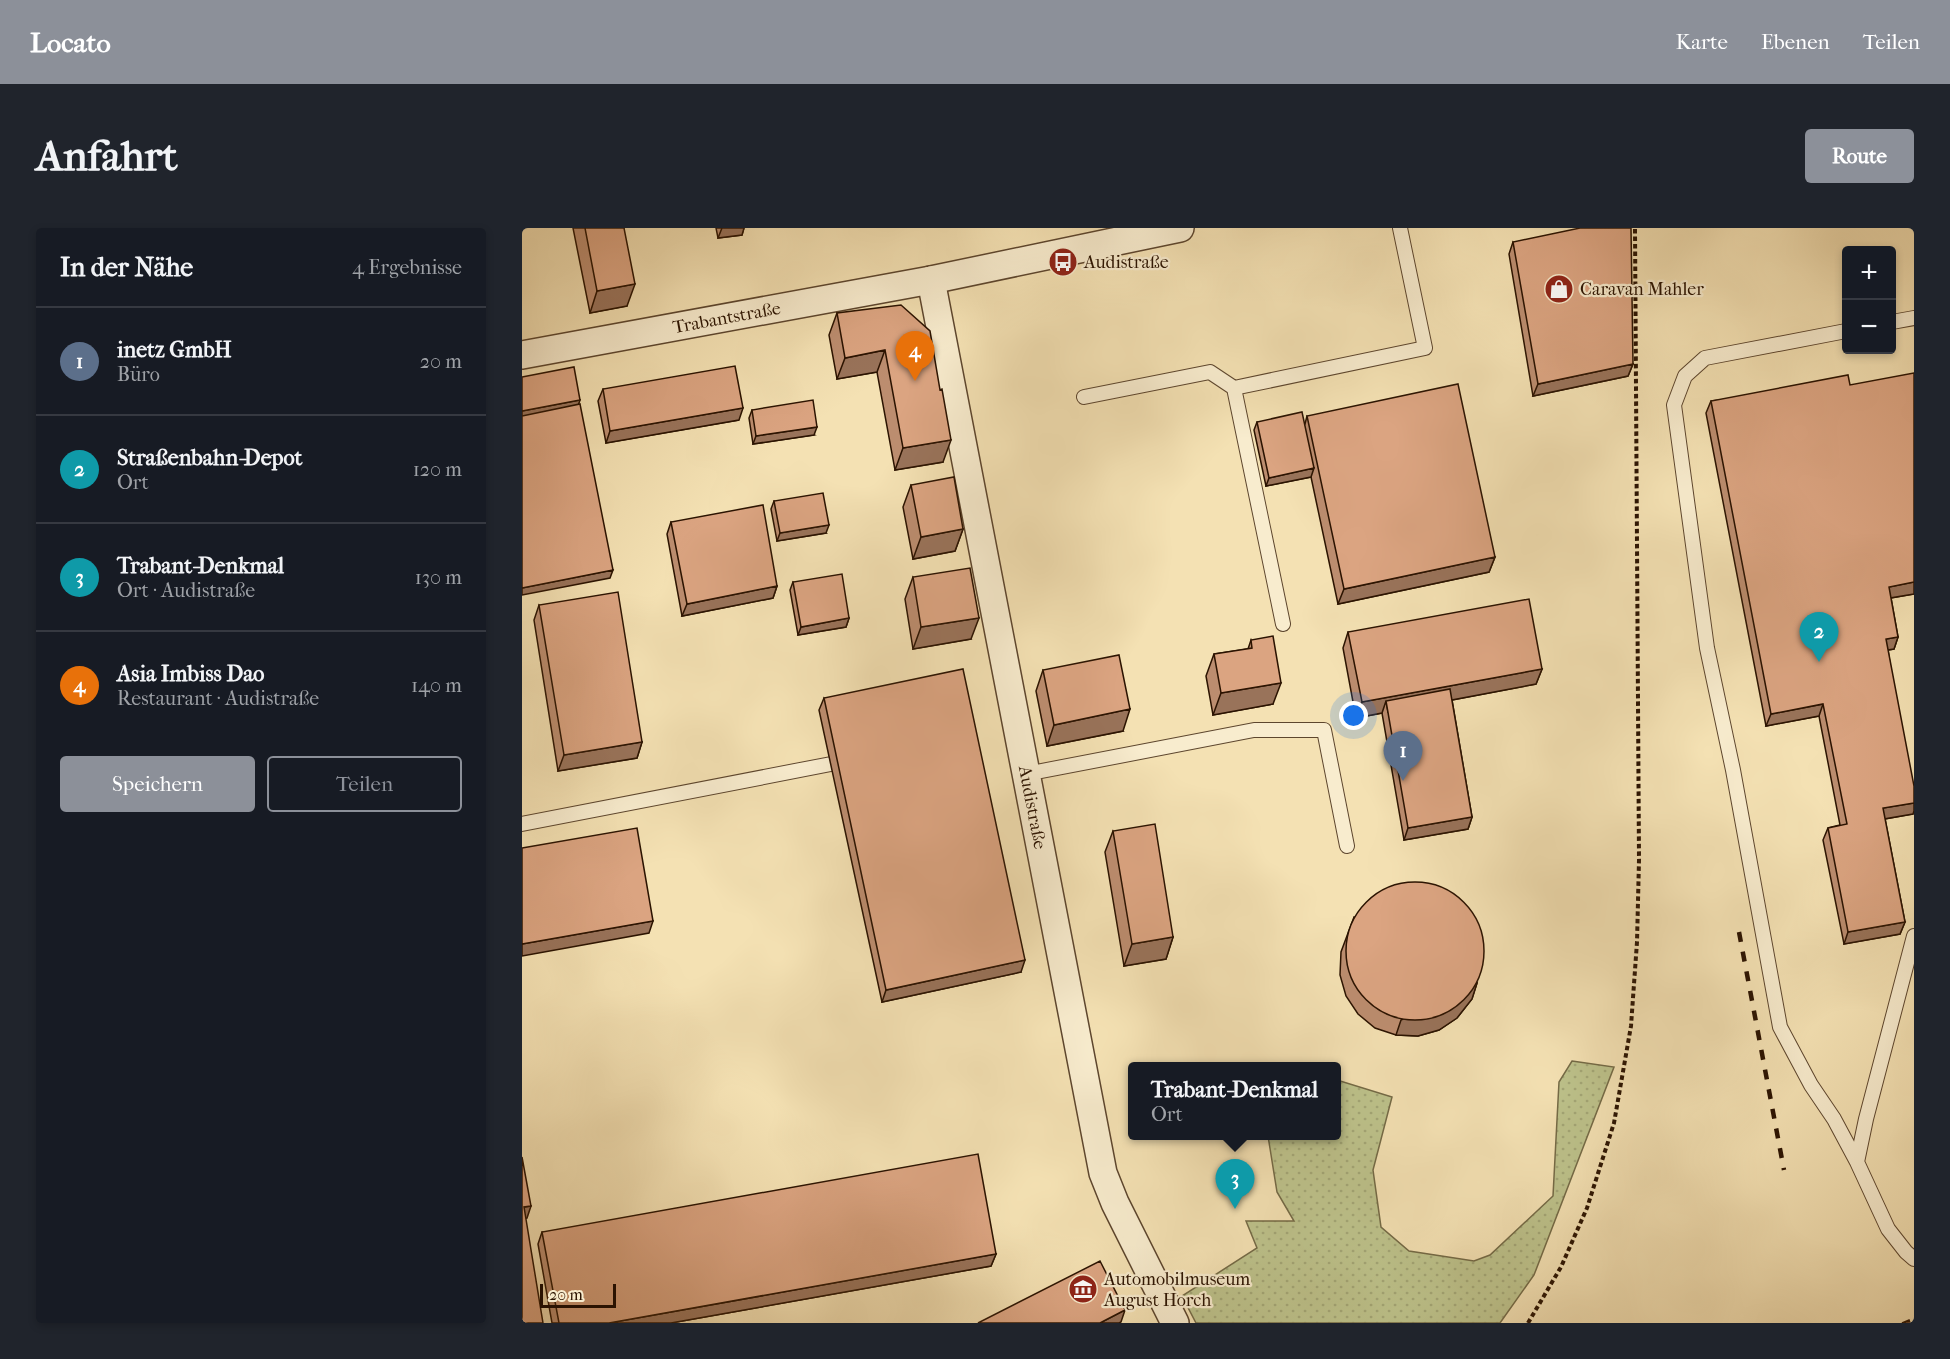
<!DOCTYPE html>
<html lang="de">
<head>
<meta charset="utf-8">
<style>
  :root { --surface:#171b24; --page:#20242c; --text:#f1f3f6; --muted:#9ea1a6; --line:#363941; --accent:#8c9099 }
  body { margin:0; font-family:"IM FELL French Canon",serif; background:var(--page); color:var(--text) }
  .controls { position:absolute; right:18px; top:18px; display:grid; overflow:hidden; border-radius:6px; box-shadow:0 3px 9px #0003 }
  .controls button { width:54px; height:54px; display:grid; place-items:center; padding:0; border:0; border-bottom:2px solid var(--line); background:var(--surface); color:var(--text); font:30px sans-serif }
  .scale { position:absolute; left:18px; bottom:15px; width:76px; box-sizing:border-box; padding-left:6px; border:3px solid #2b1301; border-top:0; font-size:16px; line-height:21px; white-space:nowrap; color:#2b1301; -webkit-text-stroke:4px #f8ecce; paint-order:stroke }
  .you { position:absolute; left:832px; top:488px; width:21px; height:21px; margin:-15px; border:4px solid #fff; border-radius:50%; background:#1a73e8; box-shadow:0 0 0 9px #1a73e833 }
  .badge { display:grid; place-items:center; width:39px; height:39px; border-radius:50%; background:var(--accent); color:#fff; font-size:20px; font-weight:700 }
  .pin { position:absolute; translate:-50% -50px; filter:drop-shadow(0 2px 3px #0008) }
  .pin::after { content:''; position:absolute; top:32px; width:21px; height:18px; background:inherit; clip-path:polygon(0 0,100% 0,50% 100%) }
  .popup { position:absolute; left:606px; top:834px; width:213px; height:78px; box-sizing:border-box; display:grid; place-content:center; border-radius:6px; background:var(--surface); filter:drop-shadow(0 2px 4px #0005); font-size:20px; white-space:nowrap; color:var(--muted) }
  .popup b { font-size:22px; color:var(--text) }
  .popup::after { content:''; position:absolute; left:50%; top:100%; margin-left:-12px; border:12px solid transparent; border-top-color:var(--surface) }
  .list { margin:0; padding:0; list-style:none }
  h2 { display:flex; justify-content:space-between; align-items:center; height:78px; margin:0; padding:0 24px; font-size:26px }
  h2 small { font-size:20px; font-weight:400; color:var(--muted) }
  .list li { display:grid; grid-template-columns:39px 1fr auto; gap:18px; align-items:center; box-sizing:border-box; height:108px; padding:0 24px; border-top:2px solid var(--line) }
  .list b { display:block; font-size:22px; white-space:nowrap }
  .list p { margin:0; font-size:20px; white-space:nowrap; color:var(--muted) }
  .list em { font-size:20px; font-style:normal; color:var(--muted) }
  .actions { display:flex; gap:12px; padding:18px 24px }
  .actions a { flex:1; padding:14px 0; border:2px solid var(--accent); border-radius:6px; text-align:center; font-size:21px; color:var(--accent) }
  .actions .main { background:var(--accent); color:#fff }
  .map { position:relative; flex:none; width:1392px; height:1095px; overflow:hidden; border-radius:6px }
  header { display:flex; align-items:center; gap:36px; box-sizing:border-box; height:84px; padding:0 30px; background:var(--accent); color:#fff }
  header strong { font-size:28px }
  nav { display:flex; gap:33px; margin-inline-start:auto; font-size:21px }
  .intro { display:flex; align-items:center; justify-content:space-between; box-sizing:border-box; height:144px; padding:0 36px }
  h1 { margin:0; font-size:42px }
  .button { padding:15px 27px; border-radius:6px; background:var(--accent); color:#fff; font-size:21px; font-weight:700 }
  main { display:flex; gap:36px; padding:0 36px }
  aside { flex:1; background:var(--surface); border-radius:6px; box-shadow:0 3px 9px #0003 }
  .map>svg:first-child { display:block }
</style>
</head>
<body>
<header>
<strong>Locato</strong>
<nav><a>Karte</a><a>Ebenen</a><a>Teilen</a></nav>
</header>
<div class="intro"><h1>Anfahrt</h1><a class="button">Route</a></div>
<main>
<aside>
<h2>In der Nähe<small>4 Ergebnisse</small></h2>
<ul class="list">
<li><span class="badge" style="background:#5c6f8a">1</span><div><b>inetz GmbH</b><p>Büro</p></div><em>20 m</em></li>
<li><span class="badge" style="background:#0f9aa8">2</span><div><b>Straßenbahn-Depot</b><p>Ort</p></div><em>120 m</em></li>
<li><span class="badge" style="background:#0f9aa8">3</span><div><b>Trabant-Denkmal</b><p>Ort · Audistraße</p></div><em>130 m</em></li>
<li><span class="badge" style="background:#e8710a">4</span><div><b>Asia Imbiss Dao</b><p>Restaurant · Audistraße</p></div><em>140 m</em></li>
</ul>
<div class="actions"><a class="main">Speichern</a><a>Teilen</a></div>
</aside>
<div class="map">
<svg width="1392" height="1095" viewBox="0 0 1392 1095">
  <defs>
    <pattern id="grass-dots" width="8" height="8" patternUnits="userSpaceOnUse" patternTransform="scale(1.5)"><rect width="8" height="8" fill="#bdc28b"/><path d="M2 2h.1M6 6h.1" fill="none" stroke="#a3a676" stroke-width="1.8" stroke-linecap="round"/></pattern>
  </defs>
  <rect width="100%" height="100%" fill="#f4e1b3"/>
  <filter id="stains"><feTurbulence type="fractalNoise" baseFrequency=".00333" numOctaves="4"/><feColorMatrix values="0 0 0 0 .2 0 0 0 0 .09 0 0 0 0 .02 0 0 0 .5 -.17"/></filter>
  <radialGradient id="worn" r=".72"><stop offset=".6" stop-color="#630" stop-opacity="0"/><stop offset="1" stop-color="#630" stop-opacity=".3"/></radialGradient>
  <path fill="url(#grass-dots)" stroke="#746a46" stroke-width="1.5" d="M1050,833L1092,839L1012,1047L978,1095H674L660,1068L735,1020L724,993H772L755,964L746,908H815V852L870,869L851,942L859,999L887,1023L952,1033L968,1027L1031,968L1037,854Z"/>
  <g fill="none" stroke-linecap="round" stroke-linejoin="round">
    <g stroke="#5d462e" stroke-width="16">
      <path id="lane" d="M1370,94L1392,90
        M1324,103L1183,130L1163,148L1152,177L1185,420L1211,542L1258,799L1289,857L1312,891L1335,934L1366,1001L1384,1024L1392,1031
        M562,169L688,144L712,160
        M761,396L712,160L903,120L878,0
        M504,546L732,502H802L825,618
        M0,596L309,536
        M1335,934L1344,891L1392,708"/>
    </g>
    <g stroke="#5d462e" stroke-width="30">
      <g id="street">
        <path id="s1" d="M409,52L581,945L593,975L653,1095"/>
        <path id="s2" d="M0,127L409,52L658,0"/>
      </g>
    </g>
    <path stroke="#2b1301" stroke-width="4" stroke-dasharray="4.5 3" stroke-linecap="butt" d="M1006,1095L1039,1039L1065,980L1092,895L1109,798L1115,714L1117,632L1113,0"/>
    <use href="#lane" stroke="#f8ecce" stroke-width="14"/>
    <use href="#street" stroke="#f8ecce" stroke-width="27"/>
    <path stroke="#2b1301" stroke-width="4.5" stroke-dasharray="10 10" stroke-linecap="butt" d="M1217,704L1262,942"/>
  </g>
  <path fill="#bc8d6f" stroke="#2b1301" stroke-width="1.5" d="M51,0H102L105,78L68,85Z
    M194,0H222L220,7L196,10Z
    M991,14L1111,136L1106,148L1011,168L987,26Z
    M315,85L418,162L421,234L373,242L355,144L315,151L307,107Z
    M1328,157L1392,366L1369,370L1376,409L1372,421L1366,422L1391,586L1363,591L1383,694L1378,706L1322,716L1301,612L1306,600L1318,597L1297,488L1244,498L1184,185L1189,173Z
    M81,161L217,192L84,215L76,173Z
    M230,182L292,207L231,216L227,190Z
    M785,188L973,329L967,344L816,376L789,249L744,258L732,202L735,194L783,196Z
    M389,257L441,301L433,323L391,331L381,279Z
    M252,273L304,305L255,313L249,281Z
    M149,294L255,358L251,370L160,388L145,306Z
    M391,349L449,411L391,421L383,371Z
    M271,354L327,390L324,399L276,407L268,362Z
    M17,377L120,514L115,530L36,543L12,392Z
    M826,404L1020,441L1014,456L930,472L950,589L946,601L882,612L860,485L834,490L821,420Z
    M729,412L751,476L691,487L684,448L692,426L726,421Z
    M521,442L601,503L525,518L514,463Z
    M302,470L499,744L360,774L297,482Z
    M591,603L651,709L644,731L602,738L583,624Z
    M832,689L955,755L950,771L935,790L917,802L896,808L874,807L853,800L836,786L824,768L818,747L819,724Z
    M20,1004L474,1026L469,1038L149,1095H30L16,1016Z"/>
  <path fill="#99735a" stroke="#2b1301" stroke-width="1.5" d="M200,0H222L220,7L196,10Z
    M113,56L105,78L68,85L75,63Z
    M363,122L355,144L315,151L323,130Z
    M1111,136L1106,148L1011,168L1016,156Z
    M58,172L54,184L0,194V183Z
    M221,180L217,192L84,215L88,203Z
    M295,199L292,207L231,216L234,208Z
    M429,212L421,234L373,242L381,220Z
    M792,240L789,249L744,258L747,250Z
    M307,297L304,305L255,313L258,305Z
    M441,301L433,323L391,331L399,309Z
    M973,329L967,344L816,376L822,361Z
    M91,342L88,350L0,367V360Z
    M1392,354V366L1362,371L1367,359Z
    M255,358L251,370L160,388L165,376Z
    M327,390L324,399L276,407L279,399Z
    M457,390L449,411L391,421L399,399Z
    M1376,409L1372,421L1359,423L1364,411Z
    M1020,441L1014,456L866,484L864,473L860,485L834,490L840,474Z
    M759,455L751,476L691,487L699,465Z
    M1301,476L1297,488L1244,498L1249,486Z
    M608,481L601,503L525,518L532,497Z
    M120,514L115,530L36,543L42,527Z
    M1392,575V583L1391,586L1356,592L1361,580Z
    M950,589L946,601L882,612L886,600Z
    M131,693L127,705L0,728V716Z
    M1383,694L1378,706L1322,716L1326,704Z
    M651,709L644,731L602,738L610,716Z
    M503,732L499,744L360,774L364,762Z
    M955,755L950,771L935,790L917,802L896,808L874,807L879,792Z
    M9,978L5,990L0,991L2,979Z
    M474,1026L469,1038L149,1095H87Z
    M603,1082L599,1094L597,1095H578Z"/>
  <path fill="#dba481" stroke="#2b1301" stroke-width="1.5" d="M63,0H102L113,56L75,63Z
    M1058,0H1109L1111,136L1016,156L991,14Z
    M379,77L408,103L418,162L420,161L429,212L381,220L363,122L323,130L315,85Z
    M213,138L221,180L88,203L81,161Z
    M52,139L58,172L0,183V149Z
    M1392,145V354L1367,359L1376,409L1364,411L1392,558V575L1361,580L1383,694L1326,704L1306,600L1325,596L1301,476L1249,486L1189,173L1326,147L1328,157Z
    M936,156L973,329L822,361L785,188Z
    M291,172L295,199L234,208L230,182Z
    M58,176L91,342L0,360V188Z
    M780,184L792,240L747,250L735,194Z
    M432,249L441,301L399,309L389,257Z
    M301,265L307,297L258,305L252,273Z
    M241,277L255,358L165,376L149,294Z
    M448,340L457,390L399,399L391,349Z
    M320,346L327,390L279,399L271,354Z
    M96,364L120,514L42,527L17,377Z
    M1007,371L1020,441L840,474L826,404Z
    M751,408L759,455L699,465L692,426L730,420L729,412Z
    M597,427L608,481L532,497L521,442Z
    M441,441L503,732L364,762L302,470Z
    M928,461L950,589L886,600L864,473Z
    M633,596L651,709L610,716L591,603Z
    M115,600L131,693L0,716V620Z
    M824 723a69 69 0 1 1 138 0a69 69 0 1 1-138 0Z
    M456,926L474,1026L87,1095H37L20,1004Z
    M0,929L9,978L2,979L21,1095H0Z
    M578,1033L603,1082L578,1095H456Z
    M1387,1092L1388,1095H1380Z"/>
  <defs>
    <g id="bus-disc" transform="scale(1.5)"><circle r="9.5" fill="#8f2418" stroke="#f8ecce"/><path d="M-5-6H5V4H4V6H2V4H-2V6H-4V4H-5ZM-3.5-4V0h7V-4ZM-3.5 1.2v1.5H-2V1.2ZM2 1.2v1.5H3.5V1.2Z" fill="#fff"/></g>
    <g id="shop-disc" transform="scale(1.5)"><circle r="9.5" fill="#8f2418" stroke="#f8ecce"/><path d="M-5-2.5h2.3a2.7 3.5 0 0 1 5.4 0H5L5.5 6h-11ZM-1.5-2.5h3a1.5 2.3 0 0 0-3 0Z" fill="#fff"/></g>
    <g id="museum-disc" transform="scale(1.5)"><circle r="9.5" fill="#8f2418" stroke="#f8ecce"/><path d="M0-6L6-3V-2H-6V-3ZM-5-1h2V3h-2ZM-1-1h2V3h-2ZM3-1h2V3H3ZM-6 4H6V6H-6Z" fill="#fff"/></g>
  </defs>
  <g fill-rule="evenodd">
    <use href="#bus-disc" x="541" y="34"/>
    <use href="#shop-disc" x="1037" y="61"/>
    <use href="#museum-disc" x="561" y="1061"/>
  </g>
  <g text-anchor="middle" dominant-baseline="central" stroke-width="4.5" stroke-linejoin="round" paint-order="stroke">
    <g font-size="18" fill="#2b1301" stroke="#f8ecce" text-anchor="start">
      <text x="562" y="34">Audistraße</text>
      <text x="1058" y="61">Caravan Mahler</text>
      <text x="582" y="1051">Automobilmuseum<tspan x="582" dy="21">August Horch</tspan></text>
    </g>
    <g font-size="18" fill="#2b1301" stroke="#f8ecce">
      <text stroke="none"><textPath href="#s2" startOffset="208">Trabantstraße</textPath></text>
      <text stroke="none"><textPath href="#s1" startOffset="537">Audistraße</textPath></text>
    </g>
  </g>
  <rect width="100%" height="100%" filter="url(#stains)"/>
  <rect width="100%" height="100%" fill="url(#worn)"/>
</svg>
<div class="controls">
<button>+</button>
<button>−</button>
</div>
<div class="scale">20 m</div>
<div class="you"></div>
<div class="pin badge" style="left:881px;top:553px;background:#5c6f8a">1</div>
<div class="pin badge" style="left:1297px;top:434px;background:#0f9aa8">2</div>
<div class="pin badge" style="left:713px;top:981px;background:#0f9aa8">3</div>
<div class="popup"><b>Trabant-Denkmal</b>Ort</div>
<div class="pin badge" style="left:393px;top:153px;background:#e8710a">4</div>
</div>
</main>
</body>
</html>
